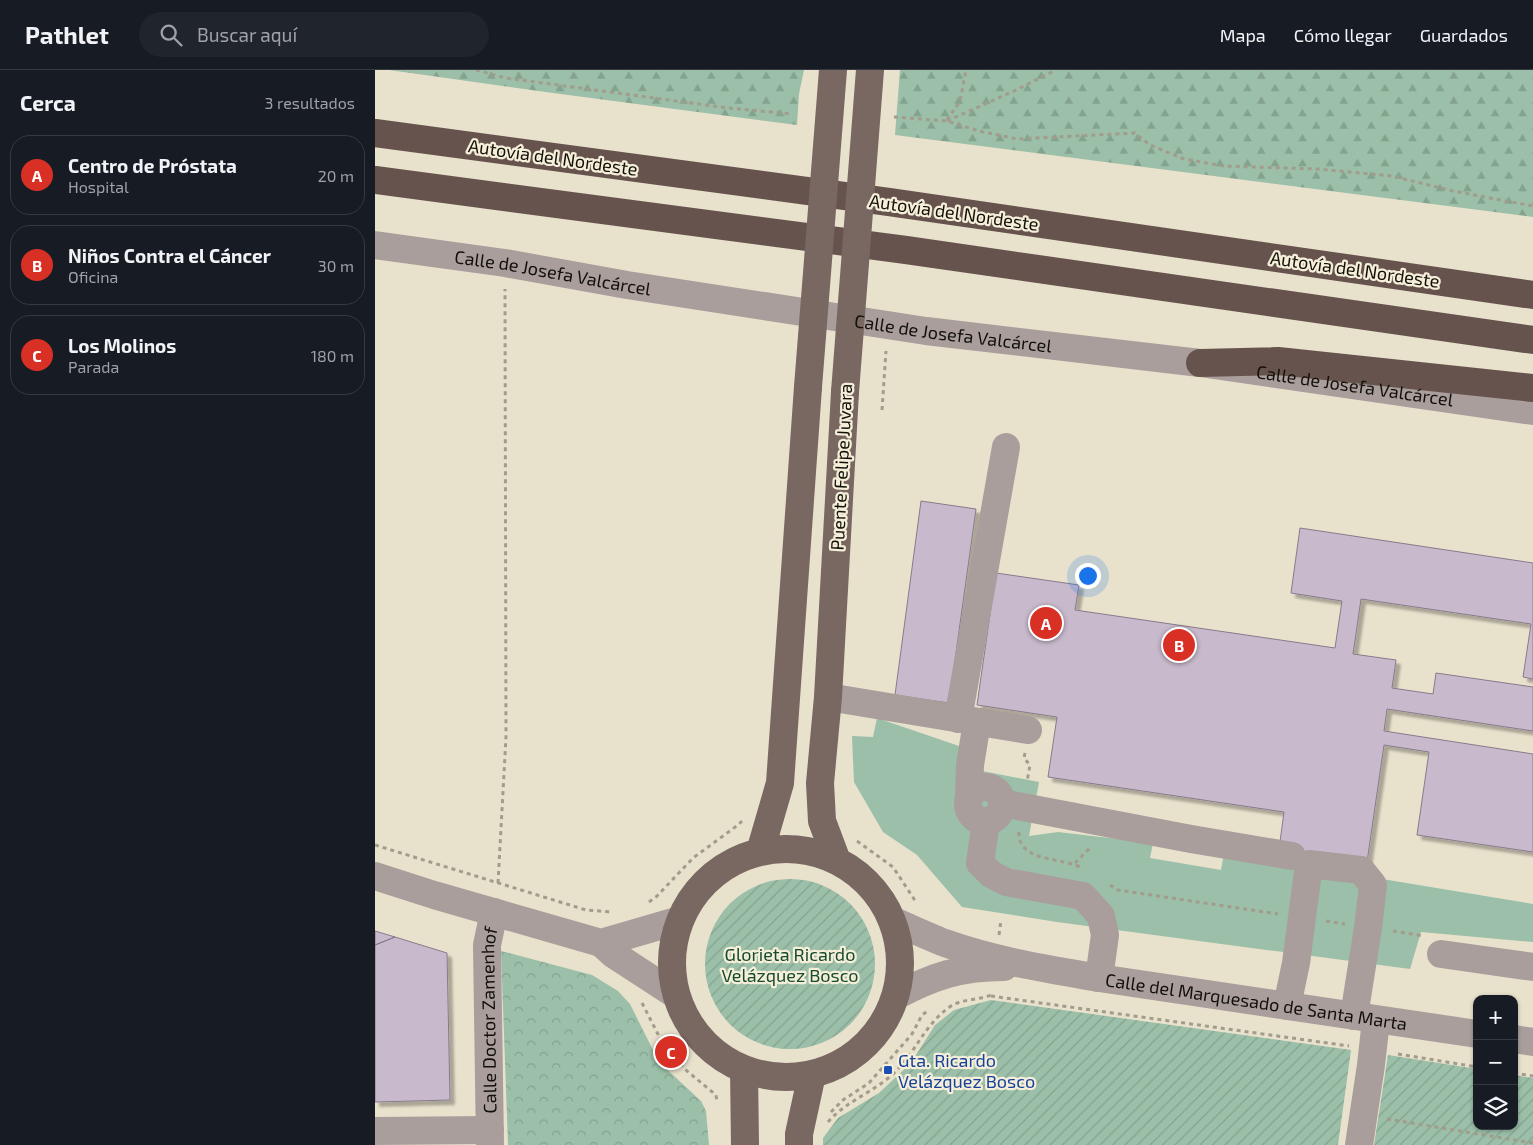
<!DOCTYPE html>
<html lang="es">
<head>
<meta charset="utf-8">
<style>
  :root { --surface:#171b24; --page:#20242c; --text:#f1f3f6; --muted:#9ea1a6; --line:#363941; --accent:#d93025 }
  body { margin:0; font-family:"Exo 2",sans-serif; background:var(--page); color:var(--text) }
  .controls { position:absolute; right:15px; bottom:15px; display:grid; overflow:hidden; border-radius:10px; box-shadow:0 1px 4px #0004 }
  .controls button { width:45px; height:45px; display:grid; place-items:center; padding:0; border:0; border-bottom:1px solid var(--line); background:var(--surface); color:var(--text); font:25px sans-serif }
  .you { position:absolute; left:712px; top:505px; width:18px; height:18px; margin:-12px; border:4px solid #fff; border-radius:50%; background:#1a73e8; box-shadow:0 0 0 8px #1a73e833 }
  .badge { display:grid; place-items:center; width:32px; height:32px; border-radius:50%; background:var(--accent); color:#fff; font-size:16px; font-weight:700 }
  .pin { position:absolute; translate:-50% -50%; border:2px solid #fff; box-shadow:0 1px 5px #0006 }
  .list { margin:0; padding:0; list-style:none }
  h2 { display:flex; justify-content:space-between; align-items:center; height:65px; margin:0; padding:0 20px; font-size:21px }
  h2 small { font-size:16px; font-weight:400; color:var(--muted) }
  .list li { display:grid; grid-template-columns:32px 1fr auto; gap:15px; align-items:center; box-sizing:border-box; height:80px; margin:0 10px 10px; padding:0 10px; border:1px solid var(--line); border-radius:20px }
  .list b { display:block; font-size:19px; white-space:nowrap }
  .list p { margin:0; font-size:16px; white-space:nowrap; color:var(--muted) }
  .list em { font-size:16px; font-style:normal; color:var(--muted) }
  .icon { flex:none; width:28px; height:28px; fill:none; stroke:currentColor; stroke-width:2; stroke-linecap:round; stroke-linejoin:round }
  .map { position:relative; flex:none; width:1158px; height:1075px; overflow:hidden }
  header { display:flex; align-items:center; gap:30px; box-sizing:border-box; height:70px; padding:0 25px; background:var(--surface); border-bottom:1px solid var(--line) }
  header strong { font-size:24px }
  nav { display:flex; gap:28px; margin-inline-start:auto; font-size:18px }
  .search { width:350px; height:45px; background:var(--page); display:flex; align-items:center; gap:12px; box-sizing:border-box; padding:0 18px; border-radius:28px; color:var(--muted); font-size:19px }
  main { display:flex }
  aside { flex:1; background:var(--surface) }
  .map>svg:first-child { display:block }
</style>
</head>
<body>
<header>
<strong>Pathlet</strong>
<div class="search"><svg class="icon" aria-label="search" viewBox="0 0 24 24"><circle cx="10" cy="10" r="6"/><path d="M15 15l6 6"/></svg>Buscar aquí</div>
<nav><a>Mapa</a><a>Cómo llegar</a><a>Guardados</a></nav>
</header>
<main>
<aside>
<h2>Cerca<small>3 resultados</small></h2>
<ul class="list">
<li><span class="badge">A</span><div><b>Centro de Próstata</b><p>Hospital</p></div><em>20 m</em></li>
<li><span class="badge">B</span><div><b>Niños Contra el Cáncer</b><p>Oficina</p></div><em>30 m</em></li>
<li><span class="badge">C</span><div><b>Los Molinos</b><p>Parada</p></div><em>180 m</em></li>
</ul>
</aside>
<div class="map">
<svg width="1158" height="1075" viewBox="0 0 1158 1075">
  <defs>
    <pattern id="forest-firs" width="22" height="20" patternUnits="userSpaceOnUse" patternTransform="scale(1.25)"><rect width="22" height="20" fill="#9bbfa8"/><path d="M5 1l3.5 6h-7zM16 11l3.5 6h-7z" fill="#84a38f"/></pattern>
    <pattern id="park-crowns" width="20" height="18" patternUnits="userSpaceOnUse" patternTransform="scale(1.25)"><rect width="20" height="18" fill="#9bbfa8"/><path d="M2 6a3 3 0 1 1 6 0M12 15a3 3 0 1 1 6 0" fill="none" stroke="#84a38f"/></pattern>
    <pattern id="garden-furrows" width="10" height="10" patternUnits="userSpaceOnUse" patternTransform="scale(1.25)"><rect width="10" height="10" fill="#9bbfa8"/><path d="M-1 1l2-2M0 10L10 0M9 11l2-2" fill="none" stroke="#84a38f"/></pattern>
    <filter id="shadow"><feDropShadow dx="4.5" dy="4.5" stdDeviation="1" flood-color="#0004"/></filter>
  </defs>
  <rect width="100%" height="100%" fill="#e8e1cc"/>
  <path fill="#9bbfa8" d="M502,648L584,676L602,700L664,712L654,766L683,762L778,773L775,788L846,800L849,783L1158,834V872L1046,862L1035,899L682,852L587,837L542,785L508,762L479,712L477,666L498,667Z"/>
  <path fill="url(#forest-firs)" d="M14,0H429L424,24L422,55L178,23Z
    M525,0H1158V147L520,65Z"/>
  <path fill="url(#park-crowns)" d="M126,881L217,905L243,921L255,934L284,992L326,1031L331,1041L334,1075H133Z"/>
  <path fill="url(#garden-furrows)" d="M330 894a85 85 0 1 1 170 0a85 85 0 1 1-170 0Z
    M616,930L976,980L963,1075H448V1068L463,1048L504,1023L536,993L560,955L579,940Z
    M1013,985L1102,999V1056H1139V1005L1158,1008V1075H999Z"/>
  <path fill="#c8bacc" stroke="#877b8b" filter="url(#shadow)" d="M546,431L601,439L574,633L520,625Z
    M925,458L1158,493V609L1148,607L1156,554L986,529L978,584L1021,590L1017,618L1058,624L1061,603L1158,617V661L1012,639L1009,661L1158,684V782L1042,765L1054,682L1009,675L992,792L904,779L909,742L673,707L682,647L602,635L621,503L704,515L700,540L960,578L967,531L916,523Z
    M0,861L20,867L0,875Z
    M20,867L72,883L75,1030L0,1032V875Z"/>
  <g fill="none" stroke-linecap="round" stroke-linejoin="round">
    <path stroke="#a29c8c" stroke-width="3" stroke-dasharray="4 4" stroke-linecap="butt" d="M101,0L131,8L353,38L417,44
      M519,47L572,51L604,61L642,69L760,63L775,75L809,89L849,96L943,99L1017,106L1078,121L1158,136
      M572,50L585,31L591,0
      M572,51L639,21L681,0
      M507,340L511,281
      M650,683L649,688L655,695L652,712
      M644,762C643,794 690,786 708,799
      M482,771L518,797L541,832
      M0,775L211,840L237,842
      M700,793L717,776
      M123,813L131,667L130,219
      M735,815L743,820L903,844
      M274,832L282,826L318,788L363,755L367,751
      M951,851L970,854
      M1018,861L1049,866
      M624,865L626,850
      M616,926L974,976
      M267,933L287,972L312,1001L341,1025L342,1032
      M1023,984L1102,997
      M1139,1003L1158,1006
      M456,1042L468,1030L494,1013L537,964L547,945L554,940
      M1012,1049L1158,1073
      M453,1052C472,1030 502,1021 522,1000C543,978 550,954 576,936C587,929 604,930 616,925"/>
    <g stroke="#a99e9b" stroke-width="28">
      <path id="s1" d="M0,175L130,193L252,215L551,261L825,293L1158,341"/>
      <path d="M453,627L653,660"/>
      <path d="M583,649L631,377"/>
      <circle cx="610" cy="734" r="17"/>
      <path d="M594,728L595,695L602,652"/>
      <path d="M627,733L816,769L917,786"/>
      <path d="M611,751L605,793L616,804L631,812L708,826L726,846L730,865L724,908"/>
      <path d="M0,806L59,825L226,873L305,850"/>
      <path id="s2" d="M517,850C535,858 552,866 570,873C620,891 672,899 724,908L1102,964"/>
      <path d="M226,873L238,884L301,925"/>
      <path d="M1066,884L1158,897"/>
      <path d="M521,926C558,906 586,897 629,897"/>
      <path d="M912,936L921,893L934,794L986,800L998,815L993,858L979,946"/>
      <path d="M1139,969L1158,972"/>
      <path d="M0,1061L115,1060"/>
      <path id="s3" d="M115,1075L112,875L119,842"/>
      <path d="M984,1075L996,995L1001,950"/>
    </g>
    <path stroke="#796762" stroke-width="28" d="M297 893a114 114 0 1 1 228 0a114 114 0 1 1-228 0Z
      M385,782L405,713L433,317
      M462,791L447,751L445,713L453,627L470,322
      M369,999L370,1075
      M424,1075V1064L437,1004"/>
    <path stroke="#67534d" stroke-width="28" d="M0,63L514,132L1158,225
      M0,110L531,180L1158,270
      M825,293L903,291L1158,318"/>
    <path stroke="#796762" stroke-width="28" d="M433,317L458,0
      M470,322L495,0"/>
  </g>
  <rect fill="#1a4fb4" stroke="#f5eed9" stroke-width="2" x="508" y="995" width="10" height="10" rx="2.5"/>
  <g text-anchor="middle" dominant-baseline="central" stroke-width="4.5" stroke-linejoin="round" paint-order="stroke">
    <g font-size="18" fill="#121009" stroke="#f5eed9">
      <text transform="translate(178 87) rotate(8)">Autovía del Nordeste</text>
      <text transform="translate(579 142) rotate(8)">Autovía del Nordeste</text>
      <text transform="translate(980 199) rotate(8)">Autovía del Nordeste</text>
      <text stroke="none"><textPath href="#s1" startOffset="180">Calle de Josefa Valcárcel</textPath></text>
      <text stroke="none"><textPath href="#s1" startOffset="585">Calle de Josefa Valcárcel</textPath></text>
      <text stroke="none"><textPath href="#s1" startOffset="990">Calle de Josefa Valcárcel</textPath></text>
      <text transform="translate(466 397) rotate(-87)">Puente Felipe Juvara</text>
      <text stroke="none"><textPath href="#s2" startOffset="375">Calle del Marquesado de Santa Marta</textPath></text>
      <text stroke="none"><textPath href="#s3" startOffset="125">Calle Doctor Zamenhof</textPath></text>
    </g>
    <g font-size="18" fill="#154b2f" stroke="#f5eed9">
      <text x="415" y="884">Glorieta Ricardo<tspan x="415" dy="21">Velázquez Bosco</tspan></text>
    </g>
    <g font-size="18" fill="#164399" stroke="#f5eed9" text-anchor="start">
      <text x="523" y="990">Gta. Ricardo<tspan x="523" dy="21">Velázquez Bosco</tspan></text>
    </g>
  </g>
</svg>
<div class="controls">
<button>+</button>
<button>−</button>
<button><svg class="icon" aria-label="layers" viewBox="0 0 24 24"><path d="M12 4l9 5-9 5-9-5zM3 14l9 5 9-5"/></svg></button>
</div>
<div class="you"></div>
<div class="pin badge" style="left:671px;top:553px">A</div>
<div class="pin badge" style="left:804px;top:575px">B</div>
<div class="pin badge" style="left:296px;top:982px">C</div>
</div>
</main>
</body>
</html>
